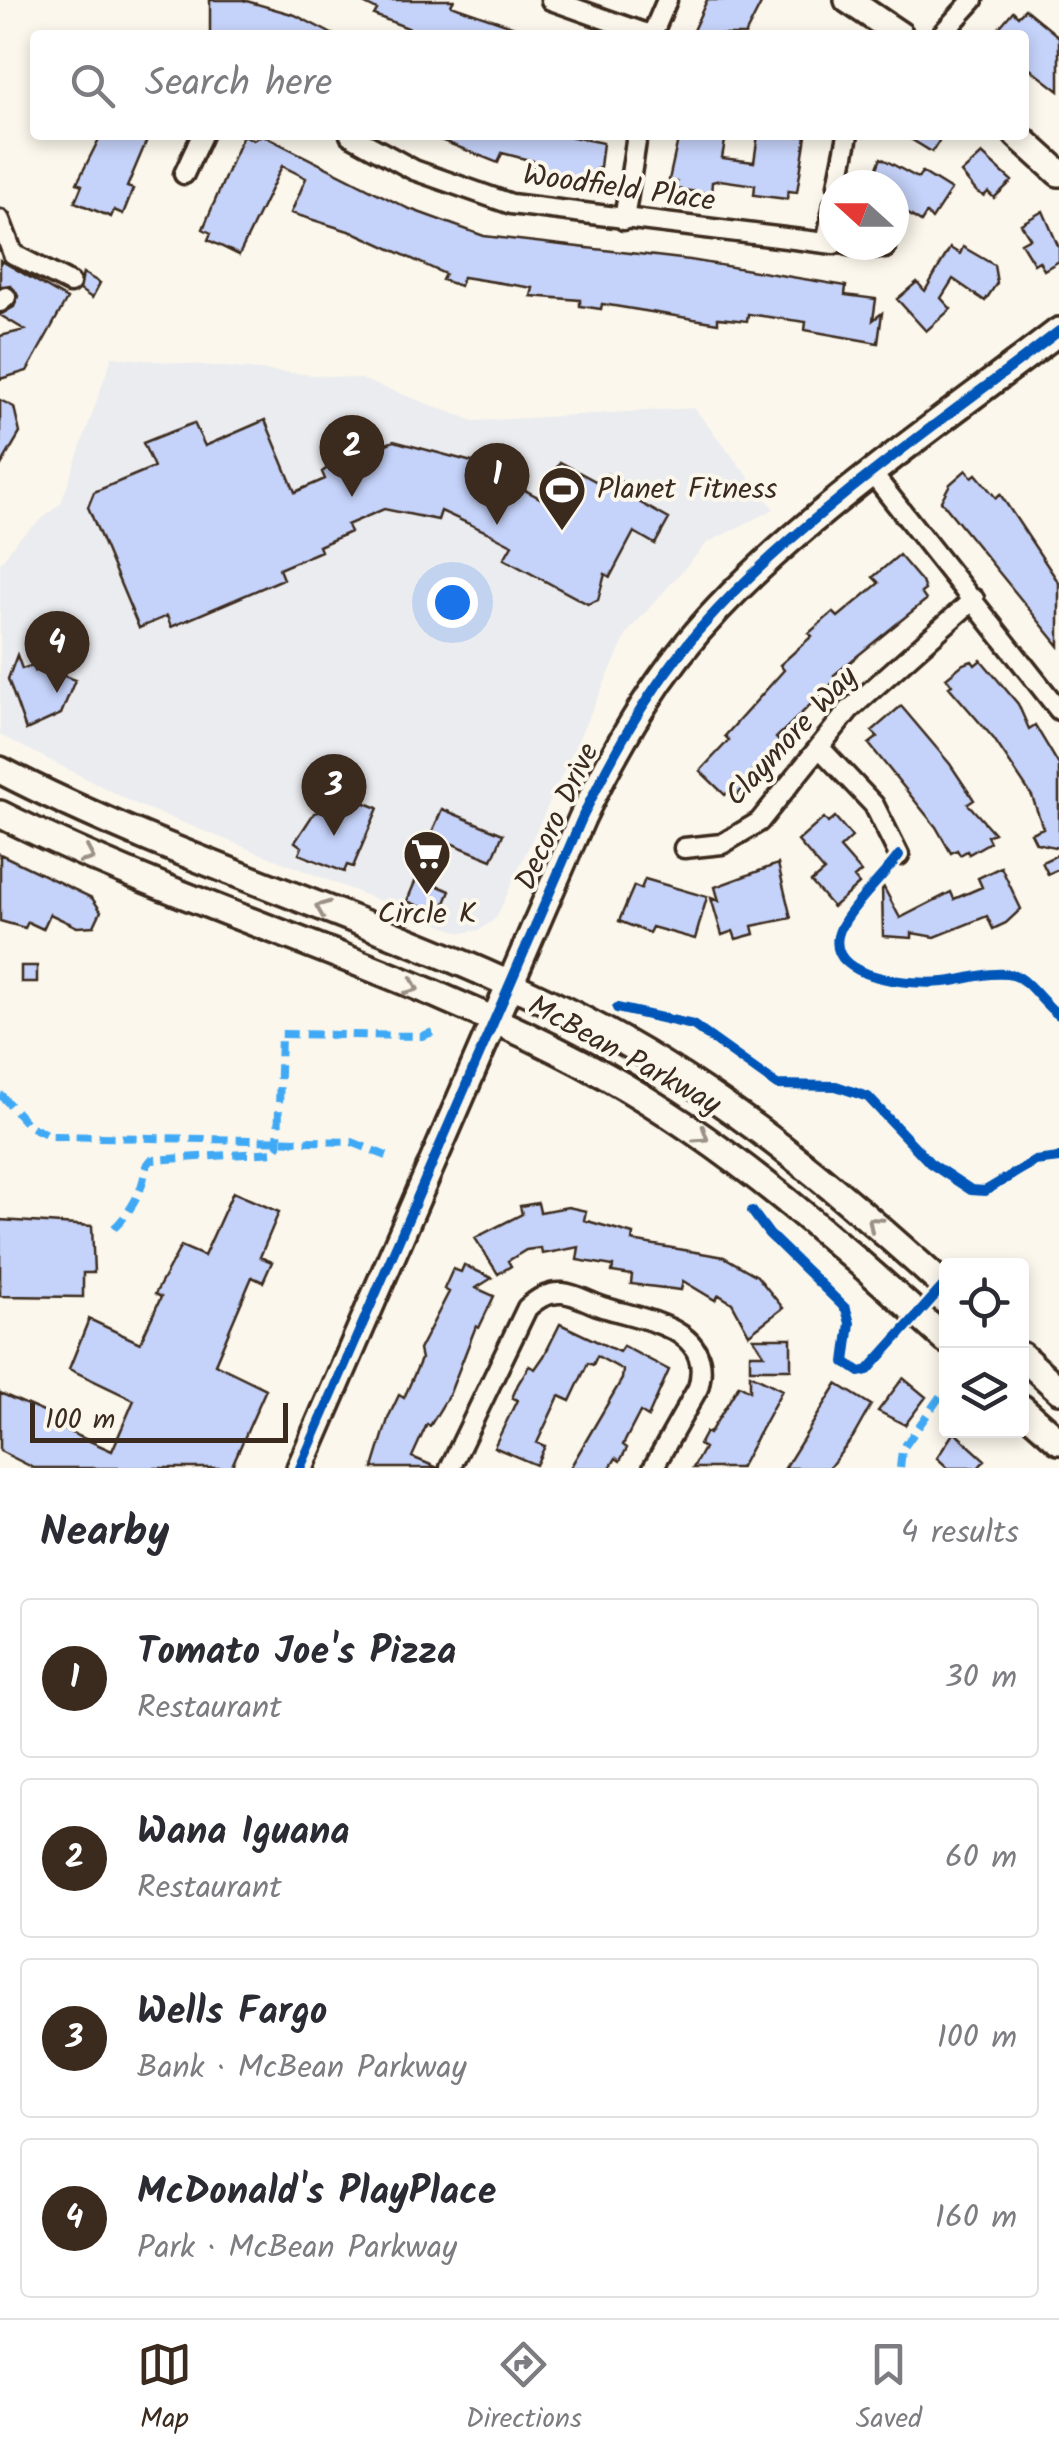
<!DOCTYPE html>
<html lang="en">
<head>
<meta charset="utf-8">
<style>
  :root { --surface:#fff; --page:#f2f2f3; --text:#2b2b33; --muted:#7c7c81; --line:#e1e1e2; --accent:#3b2a1e }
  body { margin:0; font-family:Kalam,sans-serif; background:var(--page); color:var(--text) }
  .controls { position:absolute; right:30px; bottom:30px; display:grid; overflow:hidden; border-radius:10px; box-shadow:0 5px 15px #0003 }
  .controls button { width:90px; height:90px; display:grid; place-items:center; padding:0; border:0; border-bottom:2px solid var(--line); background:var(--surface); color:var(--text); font:50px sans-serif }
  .compass { position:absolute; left:819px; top:170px; width:90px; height:90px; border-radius:50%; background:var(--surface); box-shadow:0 5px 15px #0003; rotate:291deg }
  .scale { position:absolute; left:30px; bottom:25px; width:258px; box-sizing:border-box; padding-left:10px; border:5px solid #3b2a1e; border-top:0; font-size:28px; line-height:35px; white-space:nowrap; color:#3b2a1e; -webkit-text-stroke:8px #fbf7ec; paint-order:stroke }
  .you { position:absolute; left:452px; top:602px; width:35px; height:35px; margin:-25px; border:8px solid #fff; border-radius:50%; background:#1a73e8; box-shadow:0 0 0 15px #1a73e833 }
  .badge { display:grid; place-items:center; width:65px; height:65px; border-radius:50%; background:var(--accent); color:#fff; font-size:32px; font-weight:700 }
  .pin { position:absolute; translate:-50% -82px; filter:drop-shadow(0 2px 5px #0008) }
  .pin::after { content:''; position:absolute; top:52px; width:35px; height:30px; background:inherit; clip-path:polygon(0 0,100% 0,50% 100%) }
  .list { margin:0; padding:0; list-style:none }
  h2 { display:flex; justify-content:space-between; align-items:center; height:130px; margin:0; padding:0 40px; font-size:42px }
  h2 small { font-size:32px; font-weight:400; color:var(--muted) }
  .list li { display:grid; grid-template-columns:65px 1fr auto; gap:30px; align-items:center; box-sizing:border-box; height:160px; margin:0 20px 20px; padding:0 20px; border:2px solid var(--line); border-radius:10px }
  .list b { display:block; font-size:38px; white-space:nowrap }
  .list p { margin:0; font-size:32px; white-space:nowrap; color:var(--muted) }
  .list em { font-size:32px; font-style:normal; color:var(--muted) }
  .icon { flex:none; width:55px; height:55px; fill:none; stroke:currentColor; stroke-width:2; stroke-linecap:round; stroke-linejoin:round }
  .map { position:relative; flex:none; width:1059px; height:1468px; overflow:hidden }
  .search { position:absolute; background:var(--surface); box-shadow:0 5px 15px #0003; left:30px; right:30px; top:30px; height:110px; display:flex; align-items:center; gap:25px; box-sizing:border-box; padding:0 35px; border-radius:10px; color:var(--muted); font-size:38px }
  .sheet { height:850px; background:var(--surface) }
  nav { display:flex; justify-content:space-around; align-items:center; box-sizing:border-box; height:140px; border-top:2px solid var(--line); background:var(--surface); font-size:28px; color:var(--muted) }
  nav a { display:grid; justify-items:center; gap:5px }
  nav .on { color:var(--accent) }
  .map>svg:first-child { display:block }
</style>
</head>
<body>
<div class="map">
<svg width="1059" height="1468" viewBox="0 0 1059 1468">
  <rect width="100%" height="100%" fill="#fbf7ec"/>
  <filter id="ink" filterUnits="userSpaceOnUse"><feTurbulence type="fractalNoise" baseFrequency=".01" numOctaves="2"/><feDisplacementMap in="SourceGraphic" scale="20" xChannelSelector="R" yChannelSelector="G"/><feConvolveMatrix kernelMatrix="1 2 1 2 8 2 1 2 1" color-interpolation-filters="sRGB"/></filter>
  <g filter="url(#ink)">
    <path fill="#ebecf0" d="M112,357L361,379L474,421L694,408L774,509L707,543L628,632L496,918L480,930L461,933L138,805L0,735V564L17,540L61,503Z"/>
    <path fill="#c5d2f9" stroke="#3b2a1e" stroke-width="2.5" d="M210,0H243L295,15L334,35H210Z
      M357,0H454L451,5L538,35H426L374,15L377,10Z
      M707,0H763L745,35H691Z
      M1025,9L1059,37V91L1024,64V35H993L1013,11L1018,16Z
      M101,135H149L127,187L133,189L123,214L114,210L111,217L75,202L82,185L77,183Z
      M243,135L253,140L262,135L407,208L484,236L690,260L846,286L845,295L876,299L873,320L882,313L878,343L805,330L806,322L748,314L747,321L718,318V323L602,304L601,309L580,306V300L531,296L533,288L463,277L460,286L442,280L445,274L358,234L291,213L306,178L282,166L239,255L208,240L211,233L203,229Z
      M428,135H563L603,143L600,167L590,173L589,181L532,170L533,161L502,153L498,163Z
      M679,135H726L722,158L754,162L758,135L806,136L797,192L788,191L787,199L754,195L755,185L720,180L712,182L711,194L676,189L677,182L669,180Z
      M904,135H943L932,152Z
      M982,154L1012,181L994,198L988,192L984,196L977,192L961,173Z
      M881,158L918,178L922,172L951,190L932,219L926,214L921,222L894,205V185H870Z
      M1043,211L1059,248V261L1044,270L1039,261L1034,264L1021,243L1030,238L1021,224Z
      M963,247L994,265L997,283L985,301L953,279L941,298L951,309L926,331L897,299L917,282L925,291L950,248L960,254Z
      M0,260L67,299L27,371L0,379V336L25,330L0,315L14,307L18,296L11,286H0Z
      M83,273L100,283L92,298L80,290Z
      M0,400L14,407L20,433L0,467Z
      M265,420L295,492L325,479L322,472L333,464L394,441L472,462L540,498L560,462L601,484L607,474L634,489L630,497L669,519L655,544L634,532L610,577L605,574L598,600L588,604L504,559L512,545L487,532L441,511L438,520L384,509L347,525L350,532L319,546L321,551L279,569L283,579L171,627L167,616L139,628L88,507L94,492L154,467L143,443L158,437L194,423L205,446Z
      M966,470L972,477L976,474L996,498L1000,494L1059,583V646L941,501L950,484Z
      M899,555L922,582L925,590L921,593L926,600L834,675L837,679L776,738L780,742L751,772L755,776L737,795L731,789L725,795L700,771L729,740L725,736L784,670L780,665L812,636L809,633L833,612L838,617L879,583L873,577Z
      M17,655L22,669L33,665L35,671L43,668L75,680L61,714L26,730L8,679Z
      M981,660L1018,704L1029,729L1035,725L1059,765V848L1036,843L1031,833L1043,828L1032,796L994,739L949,687L952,685L946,678L963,664L972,661L975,665Z
      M901,706L950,764L974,800L968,804L994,833L987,836L990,842L969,854L967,851L960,855L957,850L951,853L936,827L869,744L878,737L872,731Z
      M343,794L378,808L353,867L347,865L344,872L299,854L302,847L295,842L314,813L327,810L329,803L337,807Z
      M442,809L503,834L492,860L431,835Z
      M835,817L852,837L840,848L861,872L854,878L859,884L833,907L811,882L824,871L798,841L824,818L828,823Z
      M0,854L92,898L101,911L94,926L77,927L50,914L43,929L28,922L25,928L0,921Z
      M1059,854V869L1048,874L1042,862Z
      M778,864L791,918L752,926L754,934L736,939L733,931L722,935L711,898L719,901L715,887Z
      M1001,867L1021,909L1006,923L993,929L987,916L935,937L912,933V938L883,936L882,884L900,918L951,892L954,899L982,887L978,878Z
      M417,877L450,891L440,915L407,901Z
      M645,879L707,897L695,939L652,927L649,933L619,921L634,886L641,889Z
      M21,966H37V982H21Z
      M233,1192L279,1212L260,1257L272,1262L263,1282L252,1277L215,1364L266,1389L231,1468H34L0,1451V1393L48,1414L45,1421L112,1451L134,1400L69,1369L89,1319L140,1343L161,1297L155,1294L181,1246L204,1256Z
      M538,1203L540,1212L568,1207L586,1211L584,1220L633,1234L632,1241L724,1257L757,1276L783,1308L749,1334L732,1303L719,1295L715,1300L683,1281L681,1290L631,1284L632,1275L612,1272L613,1266L577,1260L579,1247L542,1254L541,1248L526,1250L508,1261L511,1266L498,1274L475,1238L522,1214L520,1206Z
      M0,1220L92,1226L94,1273H83V1297L0,1296Z
      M464,1265L492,1278L476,1288L494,1296L479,1328L476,1326L450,1393L430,1426L427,1424L412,1457L438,1468H373L389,1416L399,1395L404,1398L421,1359L419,1350L449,1292L444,1289L453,1269L461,1272Z
      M560,1324L619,1352L623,1346L669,1370L648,1417L640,1412L623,1445L627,1448L620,1461L616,1458L610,1468H570L622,1379L623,1370L597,1356L593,1365L588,1363L570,1401L559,1396L537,1443L545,1446L536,1465L494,1447L517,1400L512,1398L518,1384L529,1366L535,1369L544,1356Z
      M753,1338H791V1369H750V1354H764Z
      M750,1374L782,1390L740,1468H693L704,1448L699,1445L706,1432L709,1434L739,1385L750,1391Z
      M903,1378L926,1397L905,1425L878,1411Z
      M837,1384L871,1405L853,1437L829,1468H785Z
      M954,1432L985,1460L978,1468H948L937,1458Z"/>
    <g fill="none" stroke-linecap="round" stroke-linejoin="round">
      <g stroke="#3b2a1e" stroke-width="25">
        <path id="street" d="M551,0L650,35
          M652,35L667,0
          M941,35L973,0
          M350,135L414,170L511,204L834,244
          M184,174L202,135
          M838,185L848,135
          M0,220L13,254L70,283
          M624,220L637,135
          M826,243L834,204
          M848,245L885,248
          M0,302L6,297
          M874,476L1059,710
          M819,747L874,805L899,855
          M684,848L722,844L759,822L849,710L974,599
          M450,1468L527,1308C537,1299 547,1292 562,1293C577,1294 591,1304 606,1308C649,1321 715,1329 698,1388L653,1468"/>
      </g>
      <g stroke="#3b2a1e" stroke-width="32">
        <path id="secondary" d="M848,0L900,35
          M1017,135L1059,173
          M0,770C195,871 410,927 603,1030C731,1099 840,1191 946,1288
          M0,814C197,913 413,969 606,1076C733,1147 839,1243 946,1340
          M1022,1356L1059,1390
          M1022,1408L1059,1441
          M300,1468L582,818C618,742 660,670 718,609C813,508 948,417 1059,331"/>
      </g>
      <use href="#street" stroke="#fbf7ec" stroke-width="18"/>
      <use href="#secondary" stroke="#fbf7ec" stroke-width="25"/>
      <path stroke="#3fa9f5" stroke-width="8" stroke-dasharray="15 8" stroke-linecap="butt" d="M0,1094L29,1126L51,1136L352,1142L394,1159
        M114,1228C124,1220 139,1197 142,1184C146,1173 143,1169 151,1160L274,1152L278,1146L281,1034L422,1036L433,1032
        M900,1468L902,1450L946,1388"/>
      <g stroke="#fbf7ec" stroke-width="16">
        <path id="cycleway" d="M899,855C885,875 842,915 838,936C829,980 914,985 944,982C966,980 991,970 1013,975C1029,979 1044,1006 1059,1015
          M617,1008L693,1025L777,1085L836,1086L868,1097L930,1163L971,1190L985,1191L1035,1161L1059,1158
          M752,1211L769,1234L846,1309L850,1323L845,1362L860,1372L868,1370L946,1283
          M300,1468L582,818C618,742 660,670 718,609C813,508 948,417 1059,331"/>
      </g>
      <use href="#cycleway" stroke="#0057b8" stroke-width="10"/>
    </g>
    <defs><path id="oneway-chevron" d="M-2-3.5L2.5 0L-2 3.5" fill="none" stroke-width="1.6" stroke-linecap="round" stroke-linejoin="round" transform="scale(2.5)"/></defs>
    <g stroke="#9b9085">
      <use href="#oneway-chevron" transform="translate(88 856) rotate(24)"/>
      <use href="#oneway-chevron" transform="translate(322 908) rotate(-158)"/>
      <use href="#oneway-chevron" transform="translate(412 987) rotate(22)"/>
      <use href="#oneway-chevron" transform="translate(702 1136) rotate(33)"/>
      <use href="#oneway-chevron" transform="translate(874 1223) rotate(-139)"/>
    </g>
  </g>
  <defs>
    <g id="stadium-pin" transform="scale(2.5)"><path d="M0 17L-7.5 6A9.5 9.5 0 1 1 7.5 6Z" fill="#3b2a1e" stroke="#fbf7ec"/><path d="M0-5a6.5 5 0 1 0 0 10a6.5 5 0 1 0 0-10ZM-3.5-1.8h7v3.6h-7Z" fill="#fff"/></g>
    <g id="supermarket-pin" transform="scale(2.5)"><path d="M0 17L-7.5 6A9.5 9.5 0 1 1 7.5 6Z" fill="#3b2a1e" stroke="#fbf7ec"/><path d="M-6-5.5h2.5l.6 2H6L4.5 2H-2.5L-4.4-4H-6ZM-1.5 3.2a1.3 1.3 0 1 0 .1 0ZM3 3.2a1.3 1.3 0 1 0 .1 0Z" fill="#fff"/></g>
  </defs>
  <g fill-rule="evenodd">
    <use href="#stadium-pin" x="562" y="490"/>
    <use href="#supermarket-pin" x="427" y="854"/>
  </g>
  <g text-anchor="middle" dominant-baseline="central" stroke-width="8" stroke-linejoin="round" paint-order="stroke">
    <g font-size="30" fill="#3b2a1e" stroke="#fbf7ec">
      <text transform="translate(619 189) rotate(8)">Woodfield Place</text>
      <text transform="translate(792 737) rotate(-47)">Claymore Way</text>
      <text transform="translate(558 817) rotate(-65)">Decoro Drive</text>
      <text transform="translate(624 1056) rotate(29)">McBean Parkway</text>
    </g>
    <g font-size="30" fill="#3b2a1e" stroke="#fbf7ec" text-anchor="start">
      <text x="597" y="490">Planet Fitness</text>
      <text x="427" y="915" text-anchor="middle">Circle K</text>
    </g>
  </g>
</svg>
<div class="controls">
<button><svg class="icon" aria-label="locate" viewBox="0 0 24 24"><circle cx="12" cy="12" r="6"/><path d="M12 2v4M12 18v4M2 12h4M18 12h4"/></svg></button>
<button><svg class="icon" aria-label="layers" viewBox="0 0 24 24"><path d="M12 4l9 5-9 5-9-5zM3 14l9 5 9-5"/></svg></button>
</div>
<svg class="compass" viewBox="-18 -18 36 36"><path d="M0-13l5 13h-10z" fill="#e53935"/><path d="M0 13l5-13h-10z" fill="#7c7c81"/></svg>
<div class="scale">100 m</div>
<div class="you"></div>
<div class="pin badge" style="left:497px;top:525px">1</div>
<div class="pin badge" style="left:352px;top:497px">2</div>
<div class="pin badge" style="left:334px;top:836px">3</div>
<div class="pin badge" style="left:57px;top:693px">4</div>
<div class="search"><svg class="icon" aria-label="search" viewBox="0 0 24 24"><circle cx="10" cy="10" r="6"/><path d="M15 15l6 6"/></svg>Search here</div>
</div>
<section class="sheet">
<h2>Nearby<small>4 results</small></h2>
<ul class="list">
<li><span class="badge">1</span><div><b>Tomato Joe's Pizza</b><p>Restaurant</p></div><em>30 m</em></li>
<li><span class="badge">2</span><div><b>Wana Iguana</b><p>Restaurant</p></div><em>60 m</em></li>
<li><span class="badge">3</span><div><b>Wells Fargo</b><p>Bank · McBean Parkway</p></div><em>100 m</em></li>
<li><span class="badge">4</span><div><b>McDonald's PlayPlace</b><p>Park · McBean Parkway</p></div><em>160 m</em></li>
</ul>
</section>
<nav>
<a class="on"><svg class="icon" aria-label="map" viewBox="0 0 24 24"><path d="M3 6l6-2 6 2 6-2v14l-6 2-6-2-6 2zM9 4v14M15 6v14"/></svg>Map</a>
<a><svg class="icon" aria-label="directions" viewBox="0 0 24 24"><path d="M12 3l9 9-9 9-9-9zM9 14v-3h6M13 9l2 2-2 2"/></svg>Directions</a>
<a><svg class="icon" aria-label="saved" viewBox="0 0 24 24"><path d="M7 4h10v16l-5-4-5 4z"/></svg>Saved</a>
</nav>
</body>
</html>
